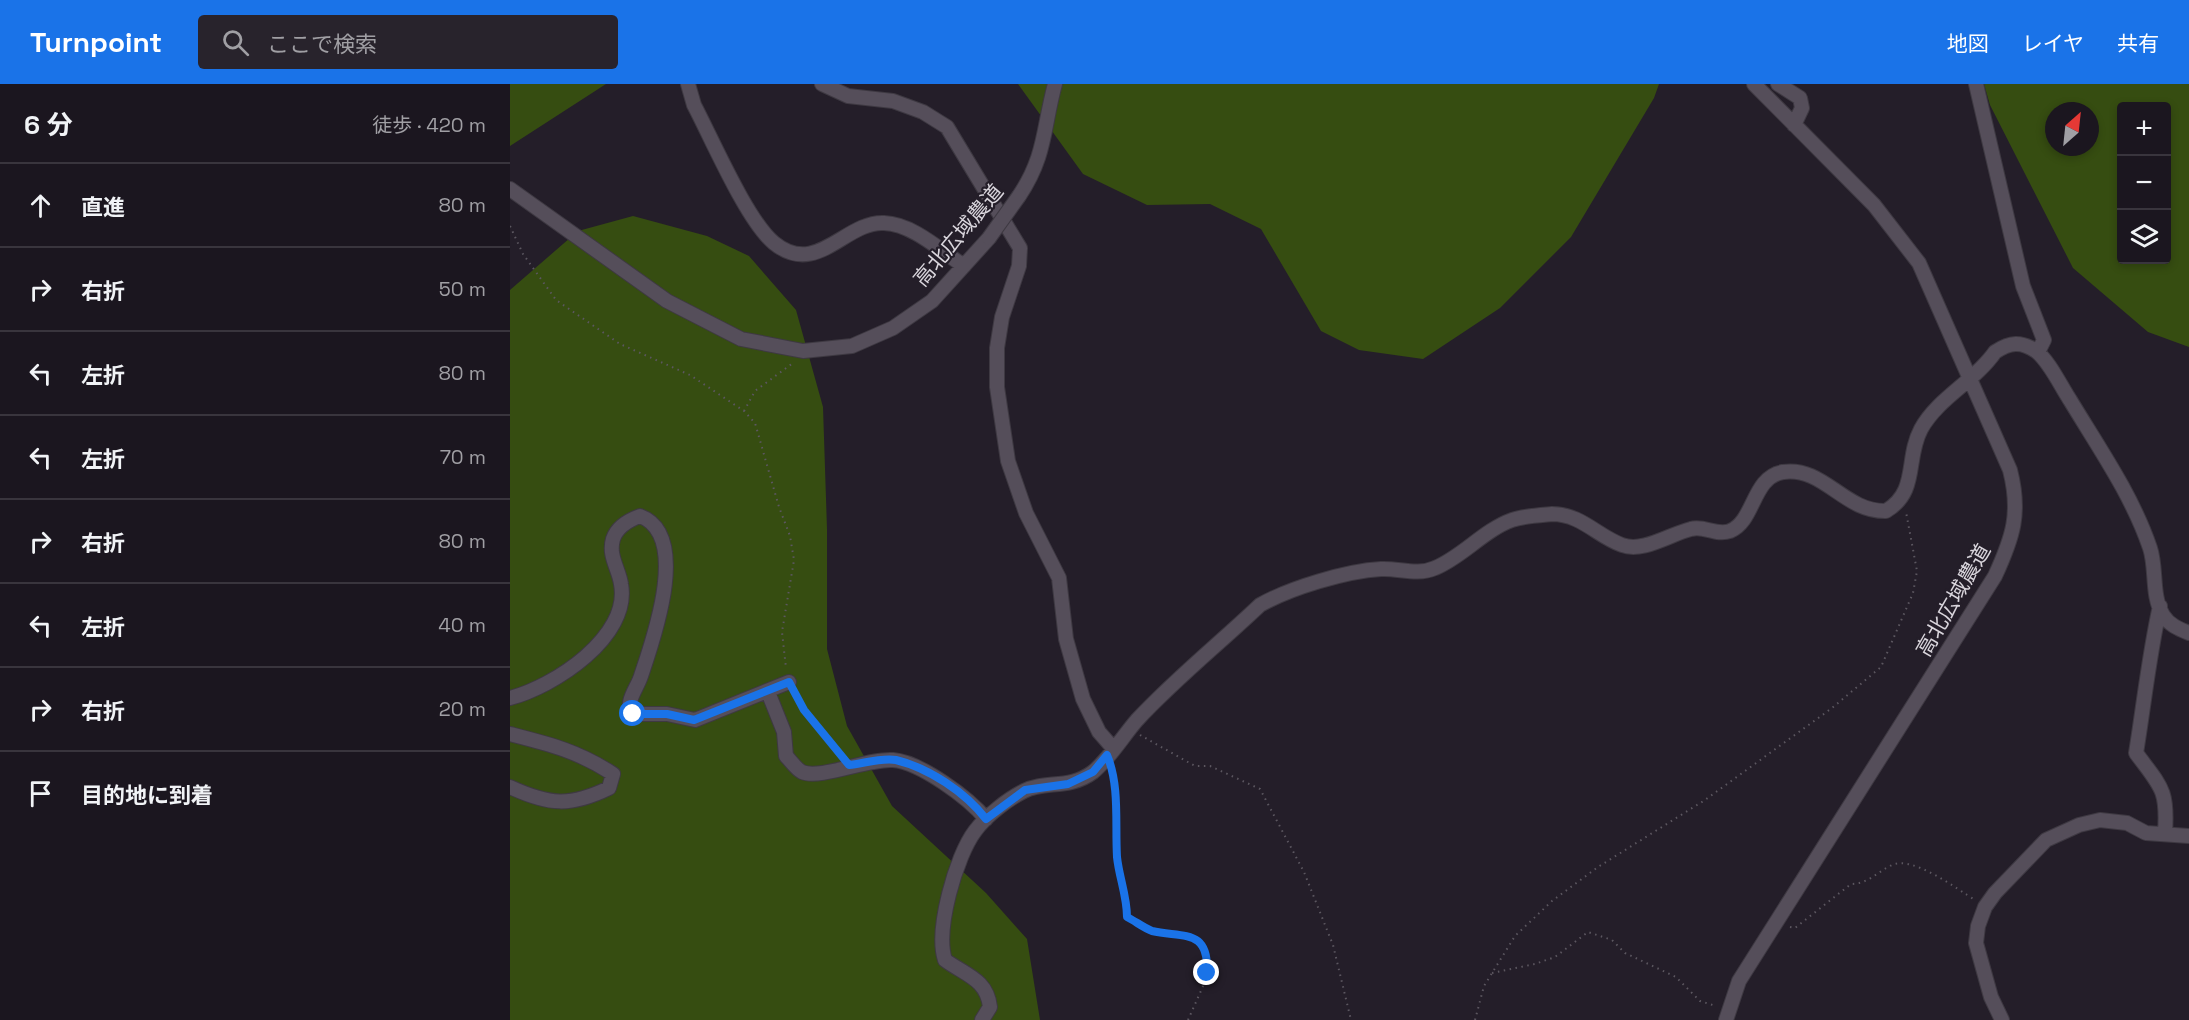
<!DOCTYPE html>
<html lang="ja">
<head>
<meta charset="utf-8">
<style>
  :root { --surface:#1b161f; --page:#28232c; --text:#f1f3f6; --muted:#a09fa4; --line:#39353d; --accent:#1a73e8 }
  body { margin:0; font-family:"Space Grotesk","Noto Sans JP",sans-serif; background:var(--page); color:var(--text) }
  .controls { position:absolute; right:18px; top:18px; display:grid; overflow:hidden; border-radius:6px; box-shadow:0 3px 9px #0003 }
  .controls button { width:54px; height:54px; display:grid; place-items:center; padding:0; border:0; border-bottom:2px solid var(--line); background:var(--surface); color:var(--text); font:30px sans-serif }
  .compass { position:absolute; left:1535px; top:18px; width:54px; height:54px; border-radius:50%; background:var(--surface); box-shadow:0 3px 9px #0003; rotate:27deg }
  .stop { position:absolute; width:18px; height:18px; margin:-14px; border:4px solid #1a73e8; border-radius:50%; background:#fff }
  .stop.end { background:#1a73e8; border-color:#fff; box-shadow:0 2px 6px #0008 }
  .list { margin:0; padding:0; list-style:none }
  h2 { display:flex; justify-content:space-between; align-items:center; height:78px; margin:0; padding:0 24px; font-size:26px }
  h2 small { font-size:20px; font-weight:400; color:var(--muted) }
  .list li { display:grid; grid-template-columns:39px 1fr auto; gap:18px; align-items:center; box-sizing:border-box; height:84px; padding:0 24px; border-top:2px solid var(--line) }
  .list b { display:block; font-size:22px; white-space:nowrap }
  .list em { font-size:20px; font-style:normal; color:var(--muted) }
  .icon { flex:none; width:33px; height:33px; fill:none; stroke:currentColor; stroke-width:2; stroke-linecap:round; stroke-linejoin:round }
  .map { position:relative; flex:none; width:1679px; height:936px; overflow:hidden }
  header { display:flex; align-items:center; gap:36px; box-sizing:border-box; height:84px; padding:0 30px; background:var(--accent); color:#fff }
  header strong { font-size:28px }
  nav { display:flex; gap:33px; margin-inline-start:auto; font-size:21px }
  .search { width:420px; height:54px; background:var(--page); display:flex; align-items:center; gap:15px; box-sizing:border-box; padding:0 21px; border-radius:6px; color:var(--muted); font-size:22px }
  main { display:flex }
  aside { flex:1; background:var(--surface) }
  .map>svg:first-child { display:block }
</style>
</head>
<body>
<header>
<strong>Turnpoint</strong>
<div class="search"><svg class="icon" aria-label="search" viewBox="0 0 24 24"><circle cx="10" cy="10" r="6"/><path d="M15 15l6 6"/></svg>ここで検索</div>
<nav><a>地図</a><a>レイヤ</a><a>共有</a></nav>
</header>
<main>
<aside>
<h2>6 分<small>徒歩 · 420 m</small></h2>
<ul class="list">
<li><svg class="icon" aria-label="ahead" viewBox="0 0 24 24"><path d="M12 20V5M6 11l6-6 6 6"/></svg><div><b>直進</b></div><em>80 m</em></li>
<li><svg class="icon" aria-label="right" viewBox="0 0 24 24"><path d="M7 20v-9h11M14 6l5 5-5 5"/></svg><div><b>右折</b></div><em>50 m</em></li>
<li><svg class="icon" aria-label="left" viewBox="0 0 24 24"><path d="M17 20v-9H6M10 6l-5 5 5 5"/></svg><div><b>左折</b></div><em>80 m</em></li>
<li><svg class="icon" aria-label="left" viewBox="0 0 24 24"><path d="M17 20v-9H6M10 6l-5 5 5 5"/></svg><div><b>左折</b></div><em>70 m</em></li>
<li><svg class="icon" aria-label="right" viewBox="0 0 24 24"><path d="M7 20v-9h11M14 6l5 5-5 5"/></svg><div><b>右折</b></div><em>80 m</em></li>
<li><svg class="icon" aria-label="left" viewBox="0 0 24 24"><path d="M17 20v-9H6M10 6l-5 5 5 5"/></svg><div><b>左折</b></div><em>40 m</em></li>
<li><svg class="icon" aria-label="right" viewBox="0 0 24 24"><path d="M7 20v-9h11M14 6l5 5-5 5"/></svg><div><b>右折</b></div><em>20 m</em></li>
<li><svg class="icon" aria-label="arrive" viewBox="0 0 24 24"><path d="M6 21V4h12l-3 4 3 4H6"/></svg><div><b>目的地に到着</b></div></li>
</ul>
</aside>
<div class="map">
<svg width="1679" height="936" viewBox="0 0 1679 936">
  <rect width="100%" height="100%" fill="#241e29"/>
  <path fill="#364d11" fill-rule="evenodd" d="M0,0H96L0,62Z
    M508,0H1149L1144,14L1061,153L990,224L913,275L849,266L811,247L751,145L700,120L637,121L573,90Z
    M1474,0H1679V263L1638,248L1563,184L1480,21ZM1656,22V176H1612V22ZM1544,27H1580V63H1544Z
    M123,132L197,152L239,172L286,226L313,323L317,445V565L337,642L382,722L476,809L517,855L530,936H0V206L68,147Z"/>
  <g fill="none" stroke-linecap="round" stroke-linejoin="round">
    <g stroke="#3e3942" stroke-width="16">
      <path id="minor" d="M178,0L184,21C202,55 237,137 264,159C307,194 335,137 374,139C403,140 431,167 454,182
        M312,0L338,12L383,17L413,28L437,43L510,164L509,182L492,233L487,264V303L498,377L516,429L549,494L556,555L573,615L589,648L603,664
        M1268,0L1290,14L1292,24L1284,41
        M1466,0L1513,202L1534,256L1528,268
        M0,105L157,217L231,255L293,267L342,262L383,244L422,217L479,154
        M509,112C536,72 533,44 545,0
        M1650,522C1639,571 1634,620 1626,669C1651,703 1658,705 1655,749
        M258,608L274,648L276,672C281,677 286,685 292,688C310,696 359,674 383,676C410,678 459,714 476,735
        M0,614C43,603 121,553 111,500C109,485 98,472 103,455C107,443 119,436 130,432C181,451 143,556 131,592C127,605 114,618 123,630H157L185,636L279,598
        M0,650C39,660 68,667 103,690L99,704C60,723 39,721 0,703
        M472,936L480,923C477,895 455,891 435,876C425,846 446,772 465,747C476,732 498,715 514,707C535,696 559,706 583,688C600,674 613,652 627,636C665,595 710,559 750,521C780,504 836,487 871,485C889,484 907,492 925,484C952,473 974,446 1002,436C1013,432 1031,431 1042,430C1071,430 1087,452 1112,461C1133,469 1160,450 1181,445C1194,441 1206,452 1220,447C1245,437 1242,393 1273,388C1314,382 1334,428 1376,427C1409,407 1395,375 1411,345C1428,314 1465,297 1485,268C1500,258 1511,257 1526,267C1540,278 1550,301 1560,316C1589,364 1622,411 1640,464C1647,485 1641,511 1653,531C1659,541 1669,545 1679,549
        M1216,936L1229,897L1485,492C1503,453 1511,429 1500,386L1409,179L1364,121L1244,0
        M1492,936L1481,913L1466,859L1468,842L1475,823L1485,809L1536,756L1569,741L1590,736L1617,739L1636,749L1679,752"/>
    </g>
    <path stroke="#5c5760" stroke-width="2" stroke-dasharray="1.5 4.5" stroke-linecap="butt" d="M0,142L13,170L46,216L110,260L180,291L234,327L245,339L269,423L280,452L284,476L272,548L276,584
      M234,327L245,307L283,279
      M285,609L294,625L331,672
      M630,651L685,682H700L750,705L794,788L823,861L841,936
      M602,688C606,718 603,748 608,777C611,796 617,813 617,833C625,837 634,845 643,847C670,853 679,844 698,871L694,900L678,936
      M1280,843L1285,844L1341,800C1358,800 1367,788 1382,781C1402,771 1447,805 1465,816
      M982,889L1025,880L1045,873L1078,848L1102,856L1115,869L1166,893L1190,917L1206,922
      M965,936L974,902L1005,852L1042,817L1088,783L1195,716L1322,624L1371,583L1403,509L1407,487L1396,428"/>
    <use href="#minor" stroke="#554e5a" stroke-width="14"/>
    <g stroke="#3e3942" stroke-width="16" stroke-linecap="butt">
      <path id="minor-bridge" d="M479,154L509,112"/>
    </g>
    <use href="#minor-bridge" stroke="#554e5a" stroke-width="14"/>
  </g>
  <g fill="none" stroke-linecap="round" stroke-linejoin="round">
    <path stroke="#1a73e8" stroke-width="8" d="M123,630H157L184,636L279,598L294,626L339,681C352,680 372,673 386,676C419,684 455,708 476,735L515,706L558,700L583,688L597,671C610,702 605,740 607,773C609,793 617,812 617,833C625,837 634,844 642,847C673,854 699,844 697,889"/>
  </g>
  <g text-anchor="middle" dominant-baseline="central" stroke-width="4.5" stroke-linejoin="round" paint-order="stroke">
    <g font-size="21" fill="#d9d5dc" stroke="#241e29">
      <text transform="translate(448 151) rotate(-50)">高北広域農道</text>
      <text transform="translate(1443 516) rotate(-60)">高北広域農道</text>
    </g>
  </g>
</svg>
<div class="controls">
<button>+</button>
<button>−</button>
<button><svg class="icon" aria-label="layers" viewBox="0 0 24 24"><path d="M12 4l9 5-9 5-9-5zM3 14l9 5 9-5"/></svg></button>
</div>
<svg class="compass" viewBox="-18 -18 36 36"><path d="M0-13l5 13h-10z" fill="#e53935"/><path d="M0 13l5-13h-10z" fill="#a09fa4"/></svg>
<div class="stop" style="left:123px;top:630px"></div>
<div class="stop end" style="left:697px;top:889px"></div>
</div>
</main>
</body>
</html>
